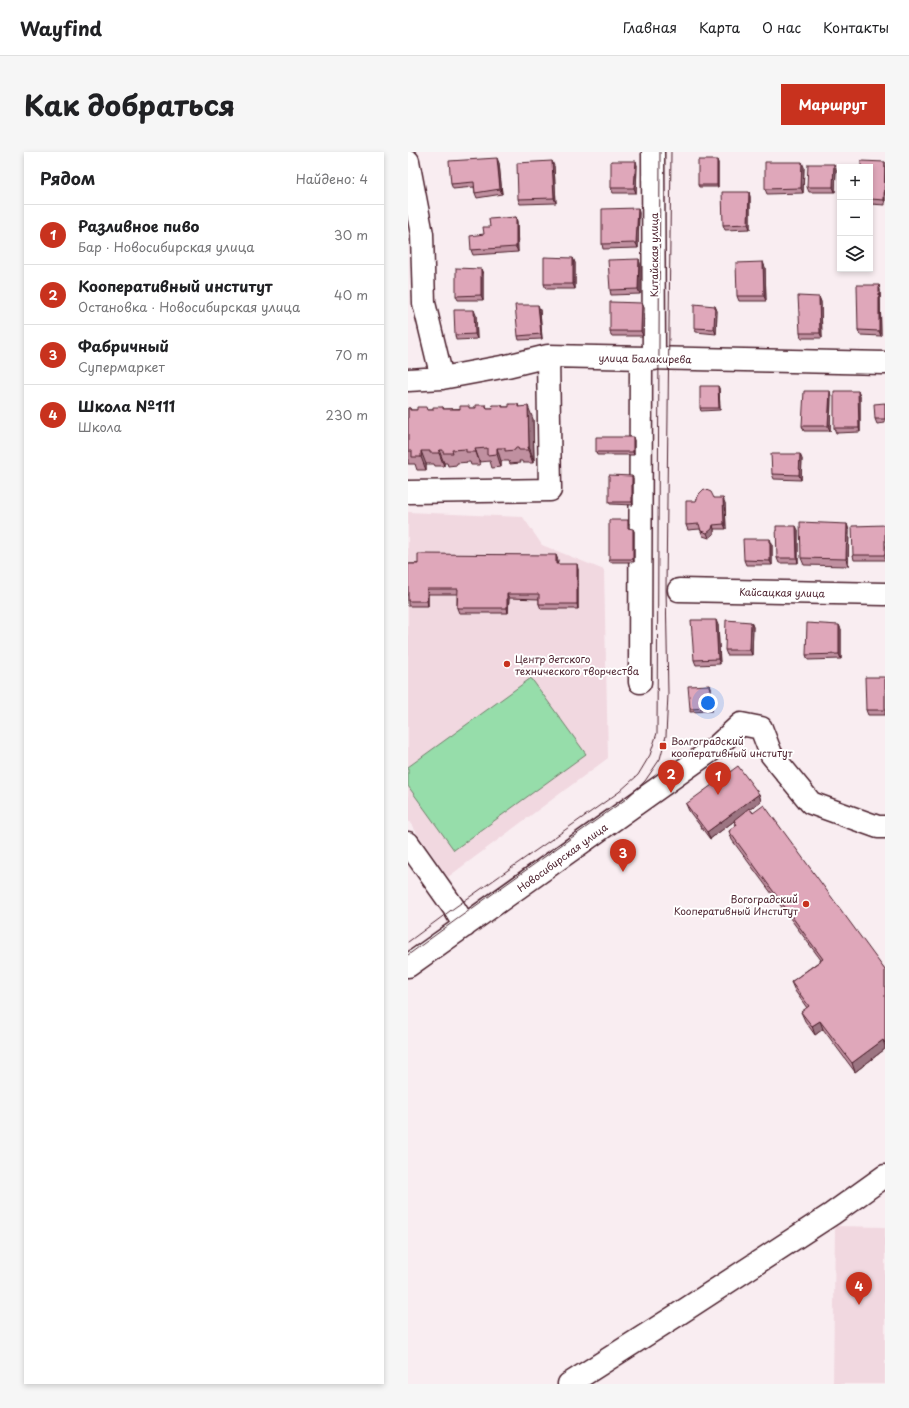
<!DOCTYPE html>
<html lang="ru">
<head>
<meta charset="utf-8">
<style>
  :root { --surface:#fff; --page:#f6f6f6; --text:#202124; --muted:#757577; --line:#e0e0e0; --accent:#c8321e }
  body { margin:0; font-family:"Playpen Sans",sans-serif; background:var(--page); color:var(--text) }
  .controls { position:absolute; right:12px; top:12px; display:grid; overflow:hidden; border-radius:0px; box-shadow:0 2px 6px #0003 }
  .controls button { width:36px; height:36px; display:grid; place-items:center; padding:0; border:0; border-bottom:1px solid var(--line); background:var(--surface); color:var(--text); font:20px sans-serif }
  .you { position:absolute; left:300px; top:551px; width:14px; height:14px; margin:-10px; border:3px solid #fff; border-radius:50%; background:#1a73e8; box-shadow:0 0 0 6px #1a73e833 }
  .badge { display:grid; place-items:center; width:26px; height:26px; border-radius:50%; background:var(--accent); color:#fff; font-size:13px; font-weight:700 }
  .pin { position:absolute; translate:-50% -33px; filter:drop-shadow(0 1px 2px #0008) }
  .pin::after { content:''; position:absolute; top:21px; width:14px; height:12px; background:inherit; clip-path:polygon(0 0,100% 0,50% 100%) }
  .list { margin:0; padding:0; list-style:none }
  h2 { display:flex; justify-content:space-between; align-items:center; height:52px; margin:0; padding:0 16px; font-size:17px }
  h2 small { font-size:13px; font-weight:400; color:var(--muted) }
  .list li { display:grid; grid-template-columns:26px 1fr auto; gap:12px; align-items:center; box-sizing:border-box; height:60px; padding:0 16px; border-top:1px solid var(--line) }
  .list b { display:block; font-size:15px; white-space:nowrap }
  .list p { margin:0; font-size:13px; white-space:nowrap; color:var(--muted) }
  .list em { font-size:13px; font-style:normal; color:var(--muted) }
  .icon { flex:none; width:22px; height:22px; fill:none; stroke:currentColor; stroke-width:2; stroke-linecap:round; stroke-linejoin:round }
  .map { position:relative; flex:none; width:477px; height:1232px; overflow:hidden; border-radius:0px }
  header { display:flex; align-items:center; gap:24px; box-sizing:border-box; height:56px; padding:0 20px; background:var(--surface); border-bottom:1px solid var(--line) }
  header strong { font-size:19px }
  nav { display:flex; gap:22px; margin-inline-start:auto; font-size:14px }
  .intro { display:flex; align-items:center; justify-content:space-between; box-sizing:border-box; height:96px; padding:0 24px }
  h1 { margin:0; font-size:28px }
  .button { padding:10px 18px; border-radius:0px; background:var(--accent); color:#fff; font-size:14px; font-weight:700 }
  main { display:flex; gap:24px; padding:0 24px }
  aside { flex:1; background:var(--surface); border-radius:0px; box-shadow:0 2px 6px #0003 }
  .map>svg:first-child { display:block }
</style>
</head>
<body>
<header>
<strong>Wayfind</strong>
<nav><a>Главная</a><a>Карта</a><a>О нас</a><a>Контакты</a></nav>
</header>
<div class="intro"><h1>Как добраться</h1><a class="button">Маршрут</a></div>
<main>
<aside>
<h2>Рядом<small>Найдено: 4</small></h2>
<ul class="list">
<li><span class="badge">1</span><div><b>Разливное пиво</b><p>Бар · Новосибирская улица</p></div><em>30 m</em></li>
<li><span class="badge">2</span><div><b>Кооперативный институт</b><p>Остановка · Новосибирская улица</p></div><em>40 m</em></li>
<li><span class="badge">3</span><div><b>Фабричный</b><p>Супермаркет</p></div><em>70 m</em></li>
<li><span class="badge">4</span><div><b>Школа №111</b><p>Школа</p></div><em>230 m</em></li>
</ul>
</aside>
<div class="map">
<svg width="477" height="1232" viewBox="0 0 477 1232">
  <rect width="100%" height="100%" fill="#f9edf1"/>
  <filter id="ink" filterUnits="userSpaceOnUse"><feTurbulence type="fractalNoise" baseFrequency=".025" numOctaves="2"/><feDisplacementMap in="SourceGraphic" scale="8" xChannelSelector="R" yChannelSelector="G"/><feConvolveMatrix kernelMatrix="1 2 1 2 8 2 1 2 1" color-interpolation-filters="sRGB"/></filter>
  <g filter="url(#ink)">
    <path fill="#f1d8e0" d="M0,360L115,365L134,393L196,418L200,606L40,725L0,668Z
      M427,1074L477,1075V1232H425Z"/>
    <path fill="#96ddaa" stroke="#707e6a" d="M123,526L178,602L46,698L0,634V615Z"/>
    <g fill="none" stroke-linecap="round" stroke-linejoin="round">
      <g stroke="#4a1f2b" stroke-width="25">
        <path id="minor" d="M245,0L246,207
          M0,9L14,82L16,151L34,226
          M0,228L34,226L99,214L140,204L477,211
          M0,340L142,338L140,204
          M271,438L477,442
          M232,530L233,206
          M0,691L46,756L57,774
          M0,814L308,595L333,572L353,576L363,602L403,651L470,675H477
          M161,1232L266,1165L424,1062L477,1024"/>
      </g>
      <use href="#minor" stroke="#fff" stroke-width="22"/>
      <path stroke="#4a1f2b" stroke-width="1" d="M0,790L46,756L211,640L230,623L242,603L249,581L252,0
        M0,803L52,765L218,647L237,629L252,607L258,584L260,542L258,436L263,0"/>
    </g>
    <path fill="#c090a0" stroke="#4a1f2b" d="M309,8L310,11V35H291L290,33Z
      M477,10V53L462,52V15Z
      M91,11L94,42L69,46L67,41L66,35L45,37L43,32Z
      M229,13L228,41H205L203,36Z
      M146,14L148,51L112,52L110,47Z
      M396,15L395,41L359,42L357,37Z
      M428,17L427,40H401L399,35Z
      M341,40L342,45V77L317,78L315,73Z
      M230,56L231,61L230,96L195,97L194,92Z
      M108,65L109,70L110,100L65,103L63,98L82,75Z
      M165,106L167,111V137H138L136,132Z
      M231,107L232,112V142L203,143L202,138Z
      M357,115L358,149H331L329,144Z
      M73,117L75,122V148H50L48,144Z
      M471,133L472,138L473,184L452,183L450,178Z
      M411,145L413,150L414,186H393L392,181Z
      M234,151L236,156L235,184H203L202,179Z
      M307,154L309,159L308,182L288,180L286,176Z
      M132,158L134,187L111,188L110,184Z
      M68,163L69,187L48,188L47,183Z
      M311,236L312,258L293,259L292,256Z
      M423,244L422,279H396L394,274Z
      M452,244V280L428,281L426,276Z
      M477,251V271L469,272L467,267Z
      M110,252L111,255L125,267L126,308H125V311H115L114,309H111L112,311L102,312L101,309H93V315L84,316L82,309L72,310V313H63L62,310L49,311V313L40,314L39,311H36V314H27L26,312H18V318H9L7,312H0V256H2L3,258H25L35,255L36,257L68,256L78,253L79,256H85L94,253L95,255H101Z
      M226,288V303H189L188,300Z
      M394,307L393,328L366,327L364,322Z
      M224,324L225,326V353L202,352L201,350Z
      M306,346L317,351L318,377H306V382L301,386L295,384L292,377L280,378L278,373L288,349Z
      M221,371V376L226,379V410H202L201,407Z
      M439,372L441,379L440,414L396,413L393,406Z
      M477,373V408H446L445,403Z
      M390,378V411H371L369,406Z
      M364,392V413H338L336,408Z
      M150,408L149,412L170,417V457H133L131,452V447L101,446L100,461H51L49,456V442H20V454H0V412Z
      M343,470L345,475L344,503H319L317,498Z
      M310,473L312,512L288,513L286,508Z
      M433,477V507L400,508L398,503Z
      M477,525V563H460L458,558Z
      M303,536L304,559L282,560V557Z
      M351,642L353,649L342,657L477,818V897L447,920L415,877L407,883L397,869L393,860L399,856L387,839L383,830L413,808L324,688L321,679L328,674L326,669L302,687L281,659L278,652Z"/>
    <path fill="#9c7582" stroke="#4a1f2b" d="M89,6L91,11L94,42L92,37Z
      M309,8L310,11V35L309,33Z
      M144,9L146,14L148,51L146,46Z
      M228,9L229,13L228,41L226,36Z
      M394,10L396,15L395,41L393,36Z
      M477,10V51L476,48Z
      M426,12L428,17L427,40L425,35Z
      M341,40L342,45V77L340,72Z
      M230,56L231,61L230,96L228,91Z
      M108,65L109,70L110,100L108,95Z
      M165,106L167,111V137L165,132Z
      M231,107L232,112V142L230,137Z
      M355,110L357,115L358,149L356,144Z
      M73,117L75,122V148L73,143Z
      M471,133L472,138L473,184L471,179Z
      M411,145L413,150L414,186L412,181Z
      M234,151L236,156L235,184L233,179Z
      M130,153L132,158L134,187L133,182Z
      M307,154L309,159L308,182L306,177Z
      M66,158L68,163L69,187L67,182Z
      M310,234L311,236L312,258L311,256Z
      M422,239L423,244L422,279L420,274Z
      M450,239L452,244V280L451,276Z
      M120,254L125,267L126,308L121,295Z
      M225,285L226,288V303L225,300Z
      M120,295L125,308V311L120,298Z
      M89,296L93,309V315L89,302Z
      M67,297L72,310V313L68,300Z
      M31,298L36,311V314L31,301Z
      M13,299L18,312V318L13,305Z
      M392,302L394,307L393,328L391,323Z
      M224,324L225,326V353L224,350Z
      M315,346L317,351L318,377L316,372Z
      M439,372L441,379L440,414L438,407Z
      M305,373L306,377V382L301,386L299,381Z
      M388,374L390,378V411L389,406Z
      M225,377L226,379V410L225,407Z
      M362,387L364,392V413L362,409Z
      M148,403L150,408L149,417L148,412Z
      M169,412L170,417V457L169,452Z
      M19,437L20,442V454L19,449Z
      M99,442L101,446L100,461L99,456Z
      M308,468L310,473L312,512L310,507Z
      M343,470L345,475L344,503L342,498Z
      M431,473L433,477V507L431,502Z
      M302,533L303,536L304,559L303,556Z
      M351,642L353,649L302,687L299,680Z
      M412,869L415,877L407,883L404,874Z
      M475,888L477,894V897L447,920L444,911Z"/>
    <path fill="#dfa7ba" stroke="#4a1f2b" d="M89,6L92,37L67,41L66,30L43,32L41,9Z
      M290,8H309V33H290Z
      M144,9L146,46L110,47L109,11Z
      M203,9H228L226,36H203Z
      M453,9L477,10L476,48L462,47V15H453Z
      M357,10H394L393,36L357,37Z
      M400,12H426L425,35H399Z
      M314,40H341L340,72L315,73Z
      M230,56L228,91L194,92V57Z
      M108,65V95L63,98L62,84L76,82L75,75H82L81,67Z
      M136,105L165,106V132H136Z
      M231,107L230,137L202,138L200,108Z
      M355,110L356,144H329L328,111Z
      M48,116L73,117V143L48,144Z
      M449,133H471V179L450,178Z
      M390,144L411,145L412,181H392Z
      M202,150L234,151L233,179H202Z
      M286,152L307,154L306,177L286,176Z
      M107,153H130L133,182L110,184Z
      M46,158H66L67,182L47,183Z
      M292,234H310L311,256H292Z
      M396,239H422L420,274H394Z
      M426,239H450L451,276H426Z
      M477,251V267H467L466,252Z
      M101,252H110V255L120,254L121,295H120V298H111L110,296H107V298L97,299V296H89V302L79,303V296L67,297L68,300H58V297L44,298L45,301H35V298H31V301H22V299H13V305H4V299H0V256H2V258H9V255H18L19,258H25V255H35V257H52V254H61V256H68V253H78V256H85L84,253H94V255H101Z
      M188,285H225V300H188Z
      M363,302H392L391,323L364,322Z
      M201,323L224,324V350H201Z
      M296,337L303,340L306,346H315L316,372L305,373L304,377L299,381L293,379L291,372L278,373V349H288L291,342Z
      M201,368H220V376L225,377V407H201Z
      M392,370L439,372L438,407L393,406Z
      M477,373V403H445L444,374Z
      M368,374H388L389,406H369Z
      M335,387H362V409L336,408Z
      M10,402L148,403V412H169V452H131V442H99V456H49L50,437H19V449H0V412H10Z
      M283,468H308L310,507L286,508Z
      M318,468L343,470L342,498H317Z
      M399,471L431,473V502L398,503Z
      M457,525H477V558H458Z
      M302,533L303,556L282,557L280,534Z
      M330,614L351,642L299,680L278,652Z
      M356,653L477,818V891L475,888L444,911L412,869L404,874L393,860L401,854L383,830L415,807L321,679L329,673L326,668L341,656L345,661Z"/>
  </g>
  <g fill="#c8321e" stroke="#fff" stroke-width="1.5">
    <circle cx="99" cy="512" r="4"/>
    <rect x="251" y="590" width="8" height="8" rx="2"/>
    <circle cx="398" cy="752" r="4"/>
  </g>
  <g text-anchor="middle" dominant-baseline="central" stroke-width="4" stroke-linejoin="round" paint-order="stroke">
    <g font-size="10" fill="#4a1f2b" stroke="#fff">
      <text transform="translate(245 103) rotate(-90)">Китайская улица</text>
      <text transform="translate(237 206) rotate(1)">улица Балакирева</text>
      <text transform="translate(374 440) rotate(1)">Кайсацкая улица</text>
      <text transform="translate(154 705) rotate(-36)">Новосибирская улица</text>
    </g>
    <g font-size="10" fill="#4a1f2b" stroke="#fff" text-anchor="start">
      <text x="107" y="506">Центр детского<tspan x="107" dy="12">технического творчества</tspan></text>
      <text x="263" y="588">Волгоградский<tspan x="263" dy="12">кооперативный институт</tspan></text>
      <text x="390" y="746" text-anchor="end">Вогоградский<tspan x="390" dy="12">Кооперативный Институт</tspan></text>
    </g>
  </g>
</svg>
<div class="controls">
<button>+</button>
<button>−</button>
<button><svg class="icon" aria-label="layers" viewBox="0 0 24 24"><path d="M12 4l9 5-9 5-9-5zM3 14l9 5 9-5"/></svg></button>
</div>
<div class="you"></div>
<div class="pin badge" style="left:310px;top:643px">1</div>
<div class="pin badge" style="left:263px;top:641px">2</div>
<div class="pin badge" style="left:215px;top:720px">3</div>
<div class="pin badge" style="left:451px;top:1153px">4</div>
</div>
</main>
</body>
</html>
